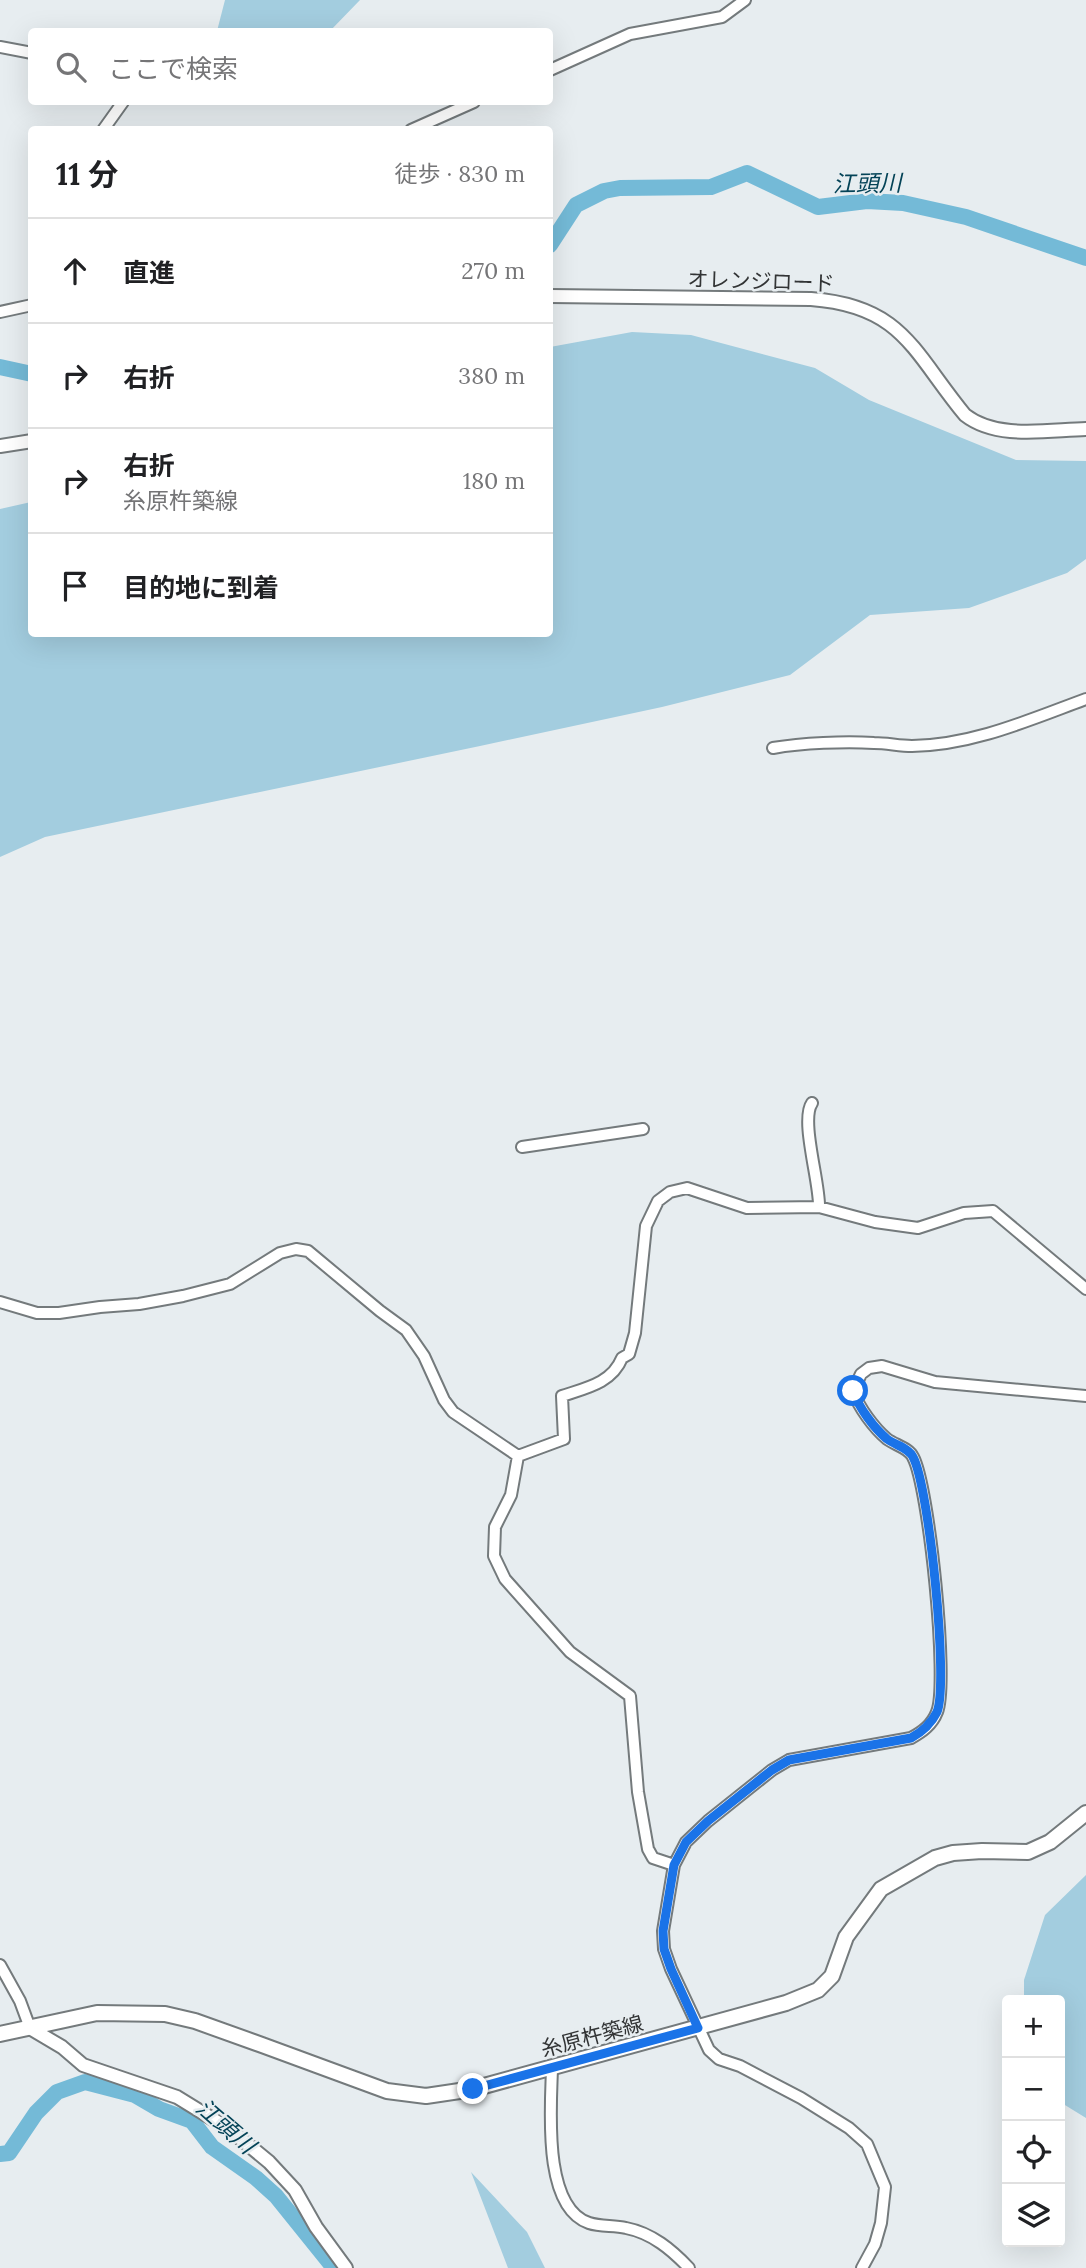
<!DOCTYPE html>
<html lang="ja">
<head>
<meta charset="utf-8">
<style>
  :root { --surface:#fff; --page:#f6f6f6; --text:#202124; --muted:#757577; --line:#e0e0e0 }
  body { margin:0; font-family:Lora,"Noto Sans JP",serif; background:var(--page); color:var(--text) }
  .controls { position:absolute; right:21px; bottom:21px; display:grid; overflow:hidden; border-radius:7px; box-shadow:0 7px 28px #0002 }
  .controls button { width:63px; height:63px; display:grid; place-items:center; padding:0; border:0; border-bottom:2px solid var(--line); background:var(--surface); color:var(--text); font:35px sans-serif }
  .stop { position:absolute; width:21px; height:21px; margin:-16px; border:5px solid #1a73e8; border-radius:50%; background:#fff }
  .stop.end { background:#1a73e8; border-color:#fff; box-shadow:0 2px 7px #0008 }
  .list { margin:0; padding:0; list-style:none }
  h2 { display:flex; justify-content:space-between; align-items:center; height:91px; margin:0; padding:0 28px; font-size:30px }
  h2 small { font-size:23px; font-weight:400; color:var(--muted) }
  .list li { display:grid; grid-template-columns:46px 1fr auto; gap:21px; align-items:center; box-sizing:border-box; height:105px; padding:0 28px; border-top:2px solid var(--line) }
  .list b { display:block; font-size:26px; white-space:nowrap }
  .list p { margin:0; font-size:23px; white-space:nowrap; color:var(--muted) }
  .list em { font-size:23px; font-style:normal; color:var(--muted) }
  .icon { flex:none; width:38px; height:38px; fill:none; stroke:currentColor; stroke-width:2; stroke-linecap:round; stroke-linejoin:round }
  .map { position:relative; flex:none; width:1086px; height:2268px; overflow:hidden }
  .search { position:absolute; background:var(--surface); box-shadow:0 7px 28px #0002; left:28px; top:28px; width:525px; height:77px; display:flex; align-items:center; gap:18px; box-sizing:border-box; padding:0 24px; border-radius:7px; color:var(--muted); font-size:26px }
  .panel { position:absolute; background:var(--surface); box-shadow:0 7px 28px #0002; left:28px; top:126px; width:525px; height:511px; border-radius:7px }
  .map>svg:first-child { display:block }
</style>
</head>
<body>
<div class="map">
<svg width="1086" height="2268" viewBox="0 0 1086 2268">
  <rect width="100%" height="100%" fill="#e7edf0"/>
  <path fill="#a3cddf" d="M225,0H360L330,31H217Z
    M632,332L691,335L815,368L869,400L1016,460L1086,461V559L1067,573L969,608L870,615L790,675L662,707L480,746L45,837L0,857V509L31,502L32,634H550V347Z
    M1086,1875V2118L1060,2102V2000H1024V1980L1045,1915Z
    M471,2172L527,2232L545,2268H508Z"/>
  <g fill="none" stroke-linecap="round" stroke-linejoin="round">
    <path stroke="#74bad7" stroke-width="16" d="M550,245L576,205L604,191L620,188L711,187L747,173L818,207L867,201L903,203L966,217L1086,258
      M0,367L32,374
      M0,2154L9,2153L36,2113L57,2092L85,2082L135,2095L159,2109L192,2121L212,2147L256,2178L276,2196L334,2268"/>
    <g stroke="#747a7c" stroke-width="14">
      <path id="minor" d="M0,47L32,53
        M550,70L630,34L722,17L745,0
        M103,130L123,102
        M411,130L474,102
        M0,312L32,305
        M773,748C802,743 845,741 874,743C887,743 899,746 912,746C973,745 1029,720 1086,699
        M812,1103C800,1120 820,1183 819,1207
        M522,1147L643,1129
        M0,1302L37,1313H59L100,1307L139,1304L183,1296L230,1284L280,1253L296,1249L308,1251L380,1311L406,1330L424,1356L444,1400L453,1412L518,1456
        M518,1456L564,1439L562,1396C586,1388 612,1383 622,1358L629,1354L635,1333L646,1226L658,1201L670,1192L687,1188L747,1208L819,1207L875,1222L918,1228L964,1213L993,1211L1086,1289
        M518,1456L511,1495L495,1527L494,1556L505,1579L570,1652L630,1696L638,1792L648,1849L653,1858L674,1865
        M0,1965L20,2001L30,2028
        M552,2068C551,2107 542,2207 589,2223C601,2227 614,2225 626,2228C652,2233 672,2250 689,2268
        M862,2268L875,2244L881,2223L885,2187L867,2144L849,2128L801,2098L740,2066L719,2059L709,2050L671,1969L664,1949L663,1931L674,1865L686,1842L708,1821L772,1770L789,1760L911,1738C922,1732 932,1725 937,1712C949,1683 929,1486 913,1457C909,1448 895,1445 887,1439C874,1428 859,1408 853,1391L861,1374L869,1368L882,1366L935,1382L1086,1396"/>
    </g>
    <g stroke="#747a7c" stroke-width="16">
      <path id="tertiary" d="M550,296L811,299C903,306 913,352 965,415C997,440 1047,430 1086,429
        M0,446L32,441
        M30,2028L62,2047L83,2065L177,2097L229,2129L269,2162L295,2190L316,2227L346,2268"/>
    </g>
    <g stroke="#747a7c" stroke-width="18">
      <path id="secondary" d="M0,2034L97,2013L165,2014L195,2021L262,2045L387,2091L426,2096L473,2089L786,2003L818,1990L832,1976L846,1937L881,1889L935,1858L953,1853L982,1851L1028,1852L1050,1842L1086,1813"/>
    </g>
    <use href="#minor" stroke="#fff" stroke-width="10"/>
    <use href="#tertiary" stroke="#fff" stroke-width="12"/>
    <use href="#secondary" stroke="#fff" stroke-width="14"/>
  </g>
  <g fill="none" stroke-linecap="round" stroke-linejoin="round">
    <path stroke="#1a73e8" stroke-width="9" d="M473,2089L698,2028L671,1969L664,1949L663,1931L674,1865L686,1842L708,1821L772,1770L789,1760L911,1738C922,1732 931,1724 937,1712C949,1683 929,1486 913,1457C909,1448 895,1445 887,1439C874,1428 859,1408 853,1391"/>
  </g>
  <g text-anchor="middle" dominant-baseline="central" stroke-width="5" stroke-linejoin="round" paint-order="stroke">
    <g font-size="21" fill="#323435" stroke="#e7edf0">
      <text transform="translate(761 281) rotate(2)">オレンジロード</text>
      <text transform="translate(592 2036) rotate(-15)">糸原杵築線</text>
    </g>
    <g font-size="23" font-style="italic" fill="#044357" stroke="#e7edf0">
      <text transform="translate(867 183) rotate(-1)">江頭川</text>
      <text transform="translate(226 2126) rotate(41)">江頭川</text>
    </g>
  </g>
</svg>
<div class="controls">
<button>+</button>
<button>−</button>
<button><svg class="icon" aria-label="locate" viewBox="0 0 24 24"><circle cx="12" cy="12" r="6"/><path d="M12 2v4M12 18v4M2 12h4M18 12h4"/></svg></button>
<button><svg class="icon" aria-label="layers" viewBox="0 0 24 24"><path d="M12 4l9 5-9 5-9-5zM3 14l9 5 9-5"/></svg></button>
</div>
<div class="stop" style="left:853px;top:1391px"></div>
<div class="stop end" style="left:473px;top:2089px"></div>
<div class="search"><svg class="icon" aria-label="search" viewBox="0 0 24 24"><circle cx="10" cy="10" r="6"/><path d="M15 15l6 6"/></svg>ここで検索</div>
<section class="panel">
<h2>11 分<small>徒歩 · 830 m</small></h2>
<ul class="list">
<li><svg class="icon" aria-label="ahead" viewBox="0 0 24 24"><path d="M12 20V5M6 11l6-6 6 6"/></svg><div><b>直進</b></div><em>270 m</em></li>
<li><svg class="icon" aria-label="right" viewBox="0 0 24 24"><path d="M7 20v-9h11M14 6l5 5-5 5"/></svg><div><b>右折</b></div><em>380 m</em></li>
<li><svg class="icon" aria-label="right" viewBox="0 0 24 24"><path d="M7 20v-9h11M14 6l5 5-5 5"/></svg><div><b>右折</b><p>糸原杵築線</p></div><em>180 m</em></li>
<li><svg class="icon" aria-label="arrive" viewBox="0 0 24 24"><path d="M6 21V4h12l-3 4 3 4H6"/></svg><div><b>目的地に到着</b></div></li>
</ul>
</section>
</div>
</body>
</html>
